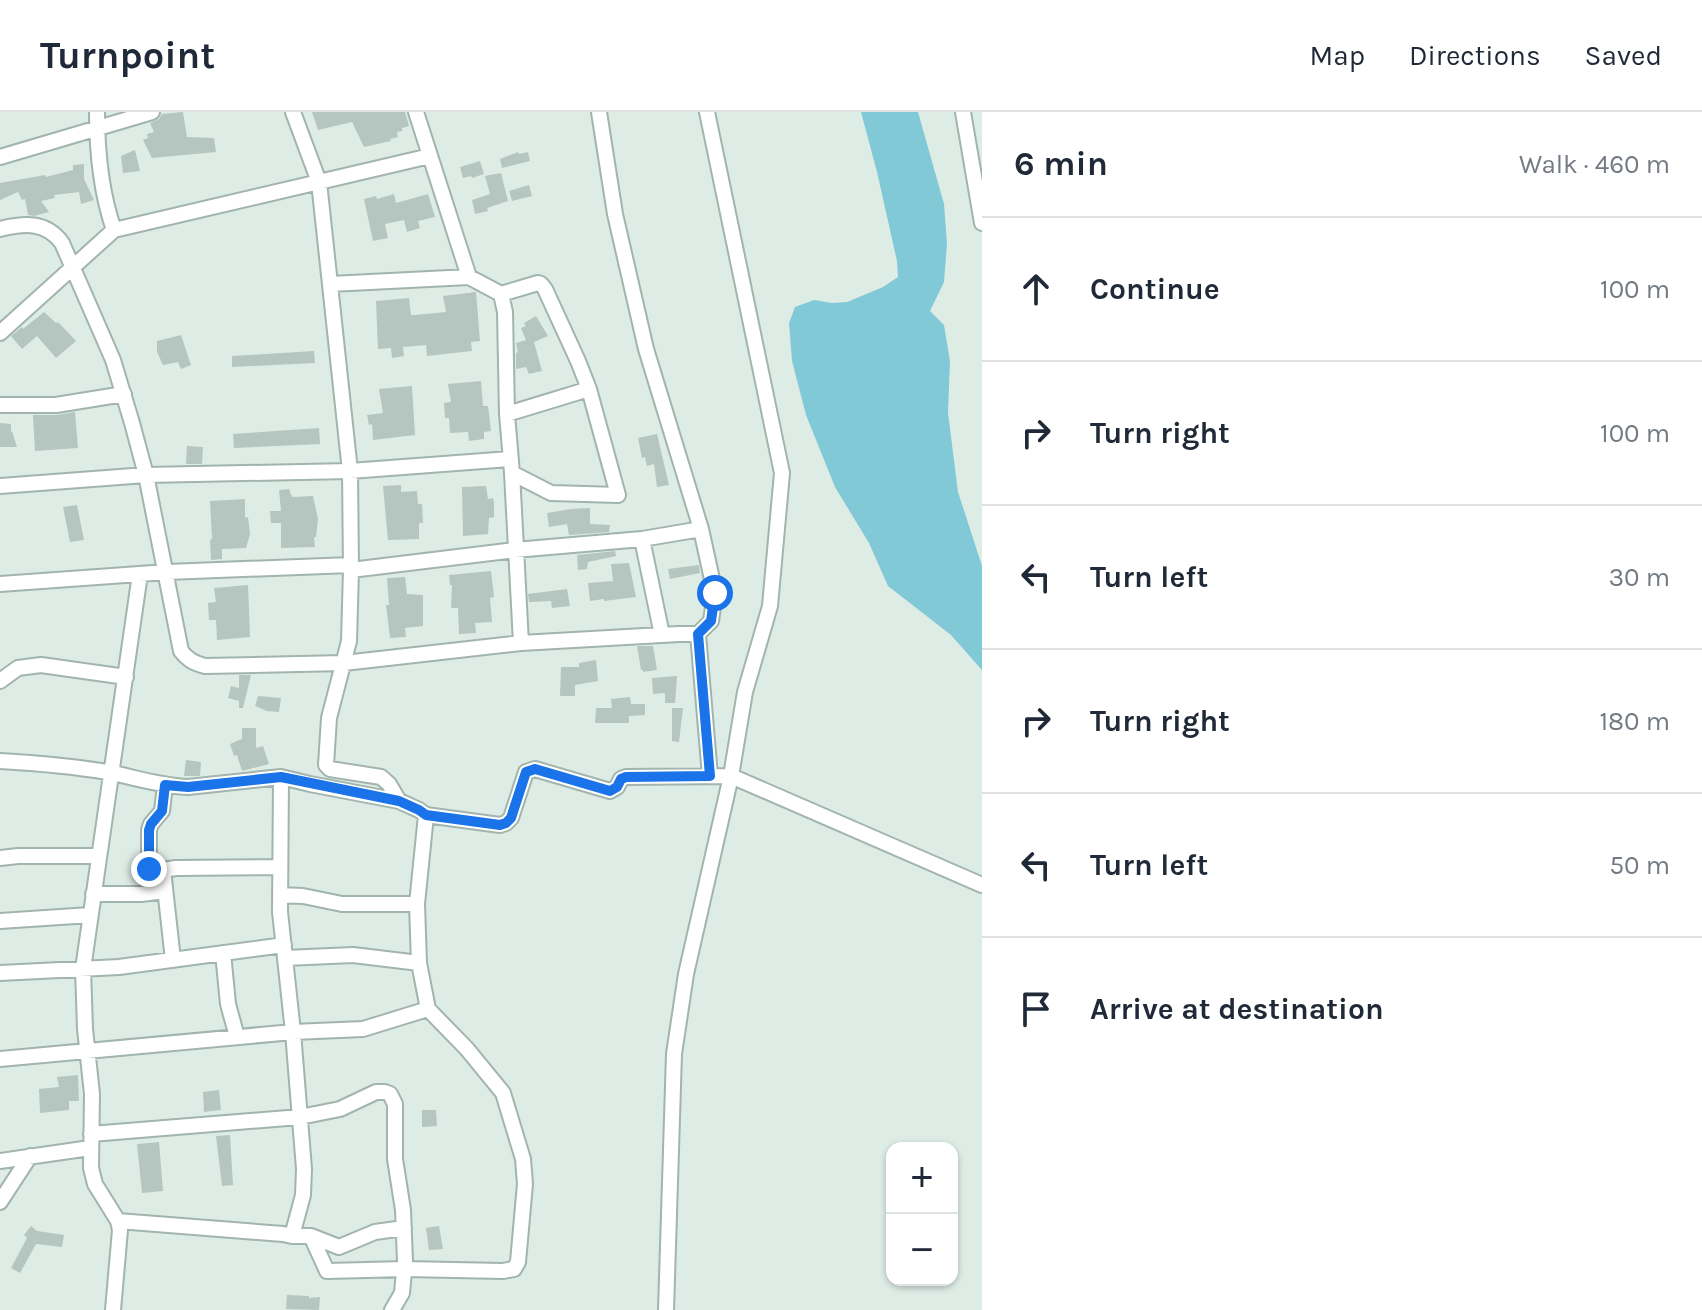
<!DOCTYPE html>
<html lang="en">
<head>
<meta charset="utf-8">
<style>
  :root { --surface:#fff; --page:#f2f2f3; --text:#1f2937; --muted:#747a83; --line:#e0e1e3 }
  body { margin:0; font-family:Karla,sans-serif; background:var(--page); color:var(--text) }
  .controls { position:absolute; right:24px; bottom:24px; display:grid; overflow:hidden; border-radius:16px; box-shadow:0 2px 6px #0004 }
  .controls button { width:72px; height:72px; display:grid; place-items:center; padding:0; border:0; border-bottom:2px solid var(--line); background:var(--surface); color:var(--text); font:40px sans-serif }
  .stop { position:absolute; width:24px; height:24px; margin:-18px; border:6px solid #1a73e8; border-radius:50%; background:#fff }
  .stop.end { background:#1a73e8; border-color:#fff; box-shadow:0 2px 8px #0008 }
  .list { margin:0; padding:0; list-style:none }
  h2 { display:flex; justify-content:space-between; align-items:center; height:104px; margin:0; padding:0 32px; font-size:34px }
  h2 small { font-size:26px; font-weight:400; color:var(--muted) }
  .list li { display:grid; grid-template-columns:52px 1fr auto; gap:24px; align-items:center; box-sizing:border-box; height:144px; padding:0 32px; border-top:2px solid var(--line) }
  .list b { display:block; font-size:30px; white-space:nowrap }
  .list em { font-size:26px; font-style:normal; color:var(--muted) }
  .icon { flex:none; width:44px; height:44px; fill:none; stroke:currentColor; stroke-width:2; stroke-linecap:round; stroke-linejoin:round }
  .map { position:relative; flex:none; width:982px; height:1198px; overflow:hidden }
  header { display:flex; align-items:center; gap:48px; box-sizing:border-box; height:112px; padding:0 40px; background:var(--surface); border-bottom:2px solid var(--line) }
  header strong { font-size:38px }
  nav { display:flex; gap:44px; margin-inline-start:auto; font-size:28px }
  main { display:flex }
  aside { flex:1; background:var(--surface) }
  .map>svg:first-child { display:block }
</style>
</head>
<body>
<header>
<strong>Turnpoint</strong>
<nav><a>Map</a><a>Directions</a><a>Saved</a></nav>
</header>
<main>
<div class="map">
<svg width="982" height="1198" viewBox="0 0 982 1198">
  <rect width="100%" height="100%" fill="#deece6"/>
  <path fill="#81c9d6" d="M861,0H918L944,92L947,132L944,170L930,199L944,213L950,249L948,301L958,380L982,454V558L951,523L888,474L869,431L835,375L806,303L792,249L789,211L795,195L814,188L832,191L847,190L883,175L898,165L897,149L877,60Z"/>
  <path fill="#b4c6bf" d="M183,0L187,25L214,26L216,40L152,46L143,28L148,26L147,22L154,20L150,11L159,7L162,2Z
    M312,0H405L409,14L402,16V19L397,20L398,25L390,27L391,29L364,35L352,10L318,18Z
    M135,38L140,59L123,61L121,44Z
    M518,40L519,42L528,40L530,49L502,56L500,47Z
    M480,49L484,62L472,66L471,64L463,66L460,55Z
    M84,52V67L94,88L81,92L79,80L54,83L55,86L41,89L49,100L34,104L28,103L25,87L22,88L18,80L0,88V71L45,63L46,65L73,58V53Z
    M501,61L508,89L487,96L488,99L475,102L472,88L490,82L485,64Z
    M529,73L532,84L512,89L509,79Z
    M394,82L396,91L428,82L435,105L418,109L420,116L407,120L404,108L385,112L388,126L373,129L364,87L376,84L377,87Z
    M476,180L480,229L471,230L472,239L427,244L426,233L403,235L404,244L392,246L391,236L378,237L376,189L409,186L411,203H415L446,200L443,184Z
    M44,200L56,211L58,210L76,229L56,246L37,224L22,237L11,224L22,215L23,217Z
    M536,204L548,224L534,230L542,259L529,262L526,255L516,257V241L518,240L516,231L526,228L521,216L526,214L524,211Z
    M181,223L191,253L181,257L178,250L163,253L157,240V229Z
    M314,239L315,251L232,255V244Z
    M481,269L483,294H488L491,319L484,320V327L469,329L468,320L450,321L449,306H445L444,291L451,290L448,272Z
    M412,274L415,323L373,328L372,312L369,313L367,303L383,301L379,277Z
    M75,300L78,336L35,339L33,303H56Z
    M0,311L11,312V320L12,319L17,335H0Z
    M319,316L320,332L234,336L233,322Z
    M657,322L669,373L657,375L654,352L647,354L645,345L642,346L638,326Z
    M187,334L203,335L202,352H186Z
    M401,373V380L417,379L418,392H422L423,411H419V427L388,428L383,374Z
    M486,374L488,387L493,386L494,391V405L489,406L488,422L463,424L462,375Z
    M289,377L292,385L313,384L318,407L316,425H314L315,435L281,436V411H271L270,399H281L279,378Z
    M245,387V406L248,405L250,422L246,436L222,437V447L211,448L210,428L212,427L210,389Z
    M77,393L84,428L70,430L63,395Z
    M590,396V412L610,413L609,420L569,423L567,412L549,415L547,401L571,397Z
    M615,439L616,444L588,450L587,457L578,458L577,443Z
    M629,451L636,485L604,489V487L590,489L588,471L613,469L611,452Z
    M699,453L700,461L670,467L668,457Z
    M491,459L494,485L490,486L492,510L475,511L476,521L459,522L458,496H451L452,473H450L449,463Z
    M405,465L407,482L423,483V514L405,516L406,525L390,526L386,493H389L387,466Z
    M248,473L250,525L217,528L216,508H209L208,491L216,490L214,476Z
    M567,477L570,494L552,496L551,489L529,490L528,482Z
    M637,534H653L657,558L643,560V558H641Z
    M596,548L598,569L575,573V584H560L561,555H579V551Z
    M239,563H251L243,596H239V589L228,586L231,574L239,576Z
    M677,564L675,591H665V581L653,582L652,566Z
    M258,584L281,586L279,600L267,599L255,594Z
    M630,585L631,592H645V603L629,604V611H595L596,596H612L611,587Z
    M672,596H683L679,630L672,629Z
    M242,616H256V636L263,634L269,652L242,659L237,643L234,644L230,632L242,627Z
    M186,648L201,650L200,664H184Z
    M78,963L79,989H69V998L40,1001L39,977L59,975L57,965Z
    M219,978L221,998L204,1000L203,980Z
    M422,998H436L437,1014L422,1015Z
    M230,1023L233,1073L222,1074L216,1024Z
    M159,1030L163,1079L142,1081L137,1032Z
    M31,1114L37,1119L64,1123L62,1135L36,1132L20,1161L11,1156L27,1126L24,1123Z
    M439,1114L443,1137L429,1138L426,1116Z
    M287,1183L309,1184V1186L320,1185L319,1198L286,1197Z"/>
  <g fill="none" stroke-linecap="round" stroke-linejoin="round">
    <g stroke="#a1b4ad" stroke-width="18">
      <path id="minor" d="M97,0C97,39 101,81 114,118
        M293,0L319,70L350,359L351,458L349,529L329,606L326,653L330,657L381,665L389,672L399,689
        M416,0L469,165
        M963,0L982,111
        M0,45L152,0
        M0,117C24,111 46,109 62,131L113,248L132,311L146,363L181,539C188,548 194,551 205,554L344,551L521,531L679,522H698L711,509L715,481L701,417L646,237L615,102L599,0
        M330,172L469,165L501,182L505,200L507,302
        M501,182L538,171L541,172L545,177L578,249L589,277L618,383L551,381L512,361
        M0,221L114,118L430,44
        M0,293H56L124,282
        M0,374L146,363L350,359L510,347
        M642,427L662,523
        M351,458L515,438L642,427L701,417
        M0,472L167,460L351,453
        M698,522L710,664
        M521,531L512,361L507,302L589,277
        M0,569L18,556L41,553L126,565
        M0,649C36,651 71,654 107,660C134,665 160,674 188,675L281,665L310,672L399,689L419,698L426,703L417,792L419,851L428,897L467,937L503,981L523,1047L525,1072L518,1150L514,1157L503,1159L405,1157L327,1159L311,1124
        M281,665L280,800L293,920L304,1057L303,1083L292,1124
        M165,673L162,699L151,712L149,718V757L156,759L176,756L280,755
        M426,703L500,713L506,711L511,706L526,660L535,657L610,679L617,675L621,667L626,665L731,664L982,773
        M0,746L18,744H98
        M163,758L173,848
        M93,782H141L165,779
        M280,783L303,784L342,792H417
        M0,809L90,803
        M223,841L228,892L237,925
        M285,846L353,843L419,851
        M0,861L119,855L284,833
        M0,947L293,920L363,917L428,897
        M91,1022L300,1005L340,997L376,980H385L390,982L395,992V1047L403,1098L405,1149L402,1181L392,1198
        M0,1049L90,1036
        M0,1090L30,1044
        M118,1109L283,1122L292,1124H311L339,1135L375,1120L404,1116
        M113,1198L120,1118L118,1109L95,1072L91,1056L92,982L85,917L83,857L140,462
        M666,1198L674,942L686,862L731,664L745,580L770,494L782,361L707,0"/>
    </g>
    <use href="#minor" stroke="#fff" stroke-width="14"/>
  </g>
  <g fill="none" stroke-linecap="round" stroke-linejoin="round">
    <path stroke="#1a73e8" stroke-width="10" d="M149,757V718L151,712L162,699L165,673L188,675L281,665L399,689L419,698L426,703L500,713L506,711L511,706L526,660L535,657L610,679L617,675L621,667L626,665L710,664L698,522L711,509L715,481"/>
  </g>
</svg>
<div class="controls">
<button>+</button>
<button>−</button>
</div>
<div class="stop" style="left:715px;top:481px"></div>
<div class="stop end" style="left:149px;top:757px"></div>
</div>
<aside>
<h2>6 min<small>Walk · 460 m</small></h2>
<ul class="list">
<li><svg class="icon" aria-label="ahead" viewBox="0 0 24 24"><path d="M12 20V5M6 11l6-6 6 6"/></svg><div><b>Continue</b></div><em>100 m</em></li>
<li><svg class="icon" aria-label="right" viewBox="0 0 24 24"><path d="M7 20v-9h11M14 6l5 5-5 5"/></svg><div><b>Turn right</b></div><em>100 m</em></li>
<li><svg class="icon" aria-label="left" viewBox="0 0 24 24"><path d="M17 20v-9H6M10 6l-5 5 5 5"/></svg><div><b>Turn left</b></div><em>30 m</em></li>
<li><svg class="icon" aria-label="right" viewBox="0 0 24 24"><path d="M7 20v-9h11M14 6l5 5-5 5"/></svg><div><b>Turn right</b></div><em>180 m</em></li>
<li><svg class="icon" aria-label="left" viewBox="0 0 24 24"><path d="M17 20v-9H6M10 6l-5 5 5 5"/></svg><div><b>Turn left</b></div><em>50 m</em></li>
<li><svg class="icon" aria-label="arrive" viewBox="0 0 24 24"><path d="M6 21V4h12l-3 4 3 4H6"/></svg><div><b>Arrive at destination</b></div></li>
</ul>
</aside>
</main>
</body>
</html>
